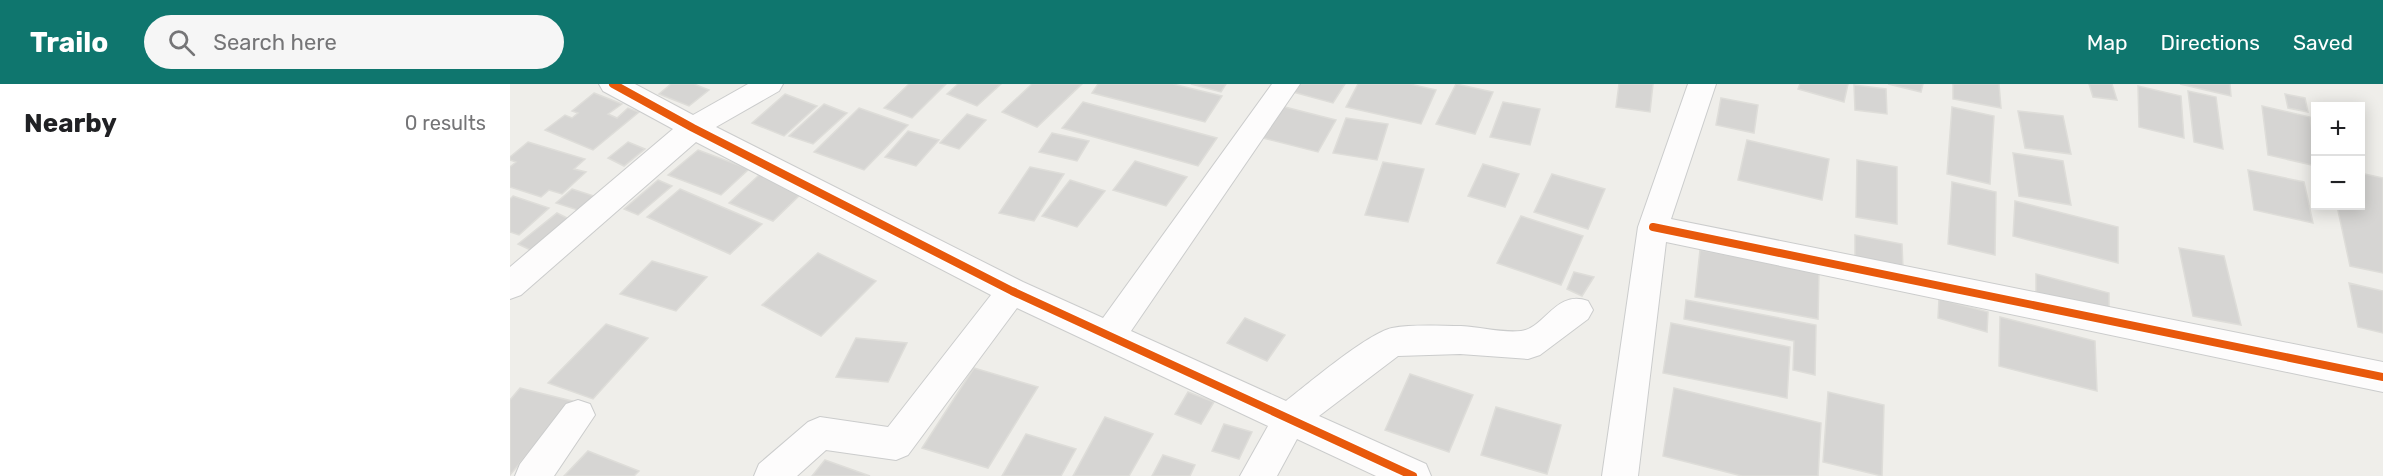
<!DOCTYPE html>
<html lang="en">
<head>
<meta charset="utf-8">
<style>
  :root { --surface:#fff; --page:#f6f6f6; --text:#202124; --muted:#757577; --line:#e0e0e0; --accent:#0f766e }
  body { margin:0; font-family:Rubik,sans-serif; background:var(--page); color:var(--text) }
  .controls { position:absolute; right:18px; top:18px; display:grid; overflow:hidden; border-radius:0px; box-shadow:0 3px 15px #0003 }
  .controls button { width:54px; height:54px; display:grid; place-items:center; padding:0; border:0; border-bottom:2px solid var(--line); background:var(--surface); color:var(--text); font:30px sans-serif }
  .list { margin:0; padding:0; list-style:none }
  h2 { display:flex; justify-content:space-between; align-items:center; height:78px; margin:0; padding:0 24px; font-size:26px }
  h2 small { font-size:20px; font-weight:400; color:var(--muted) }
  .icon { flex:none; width:33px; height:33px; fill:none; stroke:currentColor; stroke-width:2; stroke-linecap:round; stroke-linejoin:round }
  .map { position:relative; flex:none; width:1873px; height:392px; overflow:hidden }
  header { display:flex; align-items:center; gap:36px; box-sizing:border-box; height:84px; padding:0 30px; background:var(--accent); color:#fff }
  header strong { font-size:28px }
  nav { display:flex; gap:33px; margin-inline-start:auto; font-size:21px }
  .search { width:420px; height:54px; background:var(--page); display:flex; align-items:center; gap:15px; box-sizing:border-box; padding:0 21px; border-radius:33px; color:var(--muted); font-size:22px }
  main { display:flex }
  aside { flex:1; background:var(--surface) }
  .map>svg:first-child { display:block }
</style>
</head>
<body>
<header>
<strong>Trailo</strong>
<div class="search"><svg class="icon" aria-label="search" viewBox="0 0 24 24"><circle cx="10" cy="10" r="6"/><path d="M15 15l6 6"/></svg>Search here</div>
<nav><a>Map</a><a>Directions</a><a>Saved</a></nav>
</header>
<main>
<aside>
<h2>Nearby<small>0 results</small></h2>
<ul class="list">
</ul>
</aside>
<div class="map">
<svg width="1873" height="392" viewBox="0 0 1873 392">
  <rect width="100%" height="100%" fill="#efeeea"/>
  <path fill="#d6d5d3" stroke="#deddd9" stroke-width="1.5" d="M161,0H184L199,6L179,22L149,10Z
    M399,0H436L402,34L374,24Z
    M448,0H491L467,22L437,10Z
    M522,0H572L527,43L492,28Z
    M588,0H663L712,12L695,38L582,9Z
    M681,0H716L711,8Z
    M788,0H835L823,19L783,8Z
    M848,0H900L926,6L911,40L836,23Z
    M946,0L983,8L965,50L926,40Z
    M1109,0H1143L1140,28L1106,23Z
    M1290,0H1338L1334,18L1288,5Z
    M1378,0H1413L1411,8Z
    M1443,0H1489L1491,24L1443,15Z
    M1579,0H1602L1607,16L1583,13Z
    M1670,0H1720L1721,12Z
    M1344,1L1376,5L1377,30L1345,26Z
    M1628,2L1671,12L1674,54L1629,43Z
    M1678,7L1706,13L1713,65L1684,58Z
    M84,9L112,20L98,30L107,34L118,24L129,28L83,66L35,46L55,31L62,34L68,29L62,27Z
    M275,10L307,22L274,52L242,39Z
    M1775,10L1795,14L1798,28L1778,24Z
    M1211,14L1248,21L1244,49L1206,41Z
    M573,18L707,54L688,82L552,44Z
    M993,18L1030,25L1020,61L980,53Z
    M314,20L337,29L303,60L279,52Z
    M771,22L826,36L808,68L753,54Z
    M1752,22L1800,33L1806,82L1758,71Z
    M1442,23L1484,32L1480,100L1437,90Z
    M349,24L398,41L354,86L304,68Z
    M1508,27L1553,32L1561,70L1515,64Z
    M457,30L476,36L449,65L430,59Z
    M836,34L878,40L867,76L823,69Z
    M398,47L429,56L406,82L375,73Z
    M542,49L579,57L567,77L529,68Z
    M1237,56L1319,75L1312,116L1228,96Z
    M18,58L75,75L64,85L76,88L52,110L39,106L31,113L0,103V83L6,78L0,76V73Z
    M118,58L135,65L114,82L98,74Z
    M188,66L239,85L211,111L158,91Z
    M1503,69L1553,77L1561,121L1509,112Z
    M1347,76L1387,83V140L1346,133Z
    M625,77L677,93L656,122L603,106Z
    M873,78L914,85L898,138L855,131Z
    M973,80L1009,90L995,123L958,112Z
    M520,83L554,90L524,137L489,129Z
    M1738,86L1794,98L1803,139L1744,126Z
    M1850,89L1873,94V189L1840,182L1827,122H1850Z
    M1042,90L1095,105L1078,145L1024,128Z
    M249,91L293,108L263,137L219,119Z
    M148,96L162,102L128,131L114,125Z
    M560,96L595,107L567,143L532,132Z
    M1442,98L1486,108L1485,171L1438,160Z
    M62,105L90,114L74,128L46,119Z
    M170,105L252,140L220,170L137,133Z
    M3,112L39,124L9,151L0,148V115Z
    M1505,117L1608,143V179L1503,152Z
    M47,129L63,137L25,168L8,160Z
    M1011,132L1073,152L1051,201L987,179Z
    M1345,151L1392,160L1393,184L1345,176Z
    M1669,164L1714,172L1731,241L1683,232Z
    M1190,166L1309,187L1308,235L1185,213Z
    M308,169L366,197L311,252L252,221Z
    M142,177L197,193L166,227L110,210Z
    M1064,188L1084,193L1072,212L1057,205Z
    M1526,190L1599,209V230L1526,210Z
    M1839,199L1873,207V249L1848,243Z
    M1429,215L1478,228L1477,248L1428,234Z
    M1176,216L1306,241L1305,291L1283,286L1284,257L1174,235Z
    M1490,233L1585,257L1587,307L1489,282Z
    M735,234L775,251L757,277L717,259Z
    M1161,239L1280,263L1277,314L1153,289Z
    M96,240L138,254L83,315L38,299Z
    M346,254L397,259L378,298L326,293Z
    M464,284L528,303L478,384L412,364Z
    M900,290L963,311L939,368L875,346Z
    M10,304L62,317L0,391V316Z
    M1164,304L1311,339L1308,392H1232L1153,372Z
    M678,308L704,318L691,340L665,330Z
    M1318,308L1374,321L1372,392L1313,378Z
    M986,323L1051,341L1037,390L971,371Z
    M595,333L643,350L619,392H563Z
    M714,340L742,348L729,375L702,367Z
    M516,350L566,365L551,392H492Z
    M78,367L129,387L124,392H54Z
    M653,371L685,381L680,392H642Z
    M315,376L360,392H302Z"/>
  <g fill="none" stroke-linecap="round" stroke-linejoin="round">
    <g stroke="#cbcccc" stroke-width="2">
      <path id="minor" d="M89,0H125L183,31L238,0H273L269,7L206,43L513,198L593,234L762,0H790L621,247L776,317C798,300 858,249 882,244C903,240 930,242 951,242C970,243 992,249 1011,247C1035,244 1046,205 1078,217L1083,226L1078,235L1030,271L1018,275L950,270L888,272L809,332L916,380L921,392H866L787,355L767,392H730L758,342L507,224L398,371L386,376L316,366L287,392H244L249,380L298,338L310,333L378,343L481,211L186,58L11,211L0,215V183L163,45L93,7Z
        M1178,0H1206L1161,135L1873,278V308L1156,158L1128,392H1092L1128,143Z
        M68,316L80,320L85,331L44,392H5L10,380L56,320Z"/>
    </g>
    <use href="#minor" fill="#fdfcfc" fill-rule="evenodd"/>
    <g stroke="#fff" stroke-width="11">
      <path id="cycleway" d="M103,0L183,44L502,207L903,392
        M1143,143L1873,293"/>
    </g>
    <use href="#cycleway" stroke="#e8590c" stroke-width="8"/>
  </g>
</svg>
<div class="controls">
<button>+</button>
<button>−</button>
</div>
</div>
</main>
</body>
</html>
